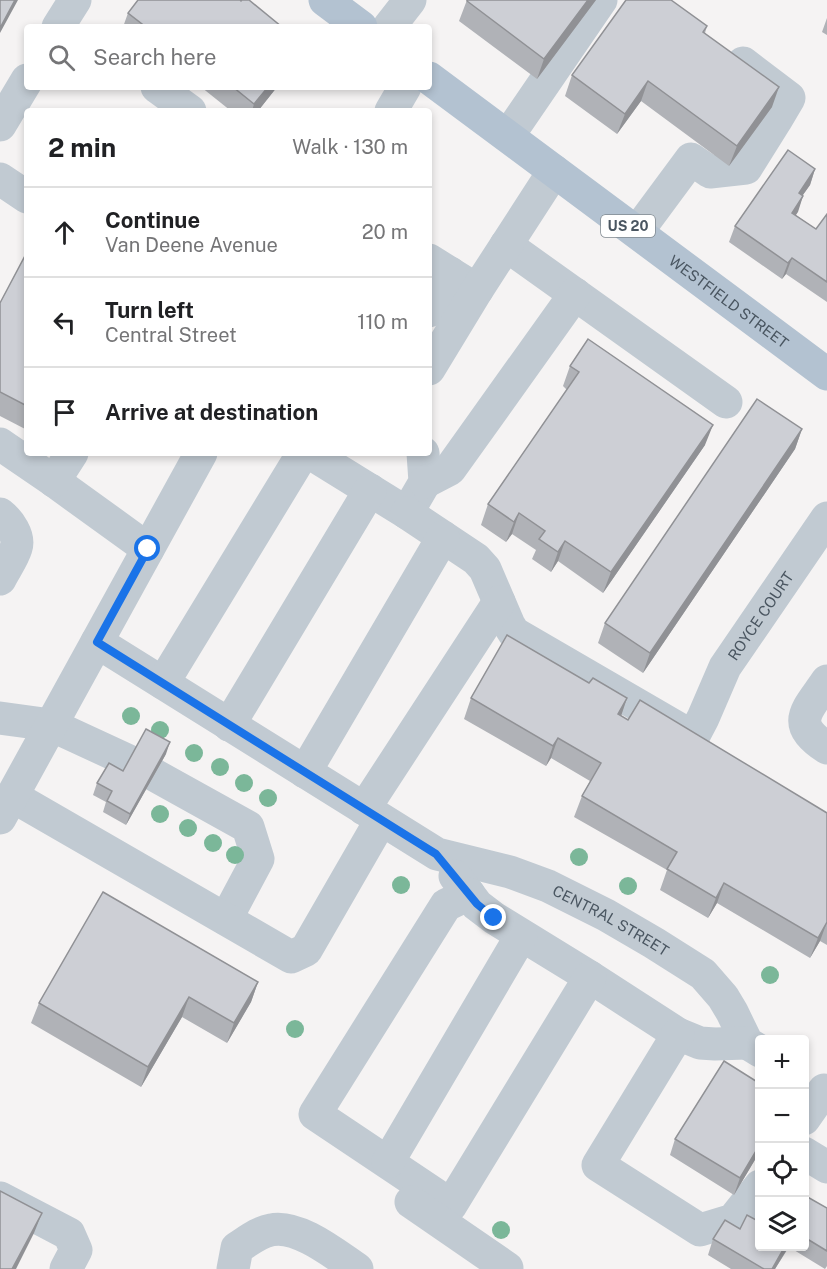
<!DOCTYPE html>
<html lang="en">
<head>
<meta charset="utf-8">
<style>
  :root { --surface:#fff; --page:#f2f2f2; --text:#202124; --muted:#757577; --line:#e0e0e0 }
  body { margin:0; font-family:"Public Sans",sans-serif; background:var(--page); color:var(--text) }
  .controls { position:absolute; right:18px; bottom:18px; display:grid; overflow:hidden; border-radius:6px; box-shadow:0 3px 9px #0003 }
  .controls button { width:54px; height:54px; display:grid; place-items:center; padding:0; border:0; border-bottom:2px solid var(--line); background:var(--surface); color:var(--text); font:30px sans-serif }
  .stop { position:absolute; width:18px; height:18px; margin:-14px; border:4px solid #1a73e8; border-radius:50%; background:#fff }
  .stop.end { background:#1a73e8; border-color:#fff; box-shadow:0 2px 6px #0008 }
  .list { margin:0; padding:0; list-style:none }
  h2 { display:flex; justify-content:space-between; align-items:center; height:78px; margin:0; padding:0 24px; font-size:26px }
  h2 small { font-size:20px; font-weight:400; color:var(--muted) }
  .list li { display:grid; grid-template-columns:39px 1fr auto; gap:18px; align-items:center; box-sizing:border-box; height:90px; padding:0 24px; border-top:2px solid var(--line) }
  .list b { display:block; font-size:22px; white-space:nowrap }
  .list p { margin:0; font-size:20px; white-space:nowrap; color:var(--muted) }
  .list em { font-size:20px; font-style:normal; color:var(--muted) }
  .icon { flex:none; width:33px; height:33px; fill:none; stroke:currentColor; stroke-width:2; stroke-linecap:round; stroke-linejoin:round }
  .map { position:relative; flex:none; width:827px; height:1269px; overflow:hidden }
  .search { position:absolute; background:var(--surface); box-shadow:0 3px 9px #0003; left:24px; top:24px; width:408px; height:66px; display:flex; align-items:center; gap:15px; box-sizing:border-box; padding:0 21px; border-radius:6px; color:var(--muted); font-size:22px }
  .panel { position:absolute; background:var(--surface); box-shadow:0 3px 9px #0003; left:24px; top:108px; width:408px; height:348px; border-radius:6px }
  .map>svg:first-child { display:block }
</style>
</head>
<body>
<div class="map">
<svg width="827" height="1269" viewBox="0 0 827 1269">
  <rect width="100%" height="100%" fill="#f5f3f3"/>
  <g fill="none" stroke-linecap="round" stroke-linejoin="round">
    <g stroke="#c1cad2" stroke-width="33">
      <path d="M58,27L75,0"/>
      <path d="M389,27L410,0"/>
      <path d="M157,87L190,111"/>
      <path d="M391,111L405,87"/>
      <path d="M0,125L27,80"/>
      <path d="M508,136L601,0"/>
      <path d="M0,179L27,197"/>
      <path d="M637,232L691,159L710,172L746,168L776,120L789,98L743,63"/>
      <path d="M506,245L726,402"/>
      <path d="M429,260L477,290"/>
      <path d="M429,311L450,273"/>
      <path d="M429,369L477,290L554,171"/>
      <path d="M0,444L54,481L148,549"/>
      <path d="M310,453L407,513L425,482L423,453"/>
      <path d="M54,481L72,453"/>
      <path d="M425,482L450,469L575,294"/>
      <path id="s1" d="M407,513L476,559L485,569L509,625L514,633L693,737L703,718L725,667L827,518"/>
      <path d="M0,514C9,521 20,536 16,548C13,558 5,569 0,579"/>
      <path id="s2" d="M97,642L437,854L510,872L548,886L606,915L654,943L703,974L723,997L732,1012L747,1043L760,1051"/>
      <path d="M827,681C807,711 789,723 827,748"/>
      <path d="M163,683L303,453"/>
      <path d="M0,718L51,725L131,762L248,827L258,859L226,919"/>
      <path d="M229,725L370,490"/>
      <path d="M305,772L443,537"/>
      <path d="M12,796L291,957L306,950L381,820"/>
      <path d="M364,809L499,602"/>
      <path d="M0,818L201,453"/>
      <path d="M455,876L477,905L494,918L590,977L678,1034L700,1043L715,1044L747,1043"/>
      <path d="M469,894L446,905L315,1114L451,1205L590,977"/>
      <path d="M678,1034L598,1165L700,1230L733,1220L760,1186"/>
      <path d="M804,1119L824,1090"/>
      <path d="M804,1153L827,1167"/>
      <path d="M388,1162L521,936"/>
      <path d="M0,1198L69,1234L76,1250L66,1269"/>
      <path d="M411,1202L507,1268L506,1269"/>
      <path d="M233,1269L237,1248C248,1241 259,1232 271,1230C298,1224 336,1255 357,1269"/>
    </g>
    <g stroke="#b3c2d1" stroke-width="33">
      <path d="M325,0L361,27"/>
      <path id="s3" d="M429,78L827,374"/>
    </g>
  </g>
  <g fill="#7bb799">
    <circle cx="131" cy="716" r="9"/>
    <circle cx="160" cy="730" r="9"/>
    <circle cx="194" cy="753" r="9"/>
    <circle cx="220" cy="767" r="9"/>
    <circle cx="244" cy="783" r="9"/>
    <circle cx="268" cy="798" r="9"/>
    <circle cx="160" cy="814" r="9"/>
    <circle cx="188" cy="828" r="9"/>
    <circle cx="213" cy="843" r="9"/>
    <circle cx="235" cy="855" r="9"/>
    <circle cx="579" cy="857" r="9"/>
    <circle cx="401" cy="885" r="9"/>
    <circle cx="628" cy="886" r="9"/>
    <circle cx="770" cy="975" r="9"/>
    <circle cx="295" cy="1029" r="9"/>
    <circle cx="501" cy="1230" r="9"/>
  </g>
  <path fill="#b0b2b7" d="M467,0H596L537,79L459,21Z
    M128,13L282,27H123Z
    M827,18V35L822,32Z
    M707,26L705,33L772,107L729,166L641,101L617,134L565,96L572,75Z
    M201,87H277L258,111H231Z
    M815,169L810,185L802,196H803L796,215L816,229L827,214V302L786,274L782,279L729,242L735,226Z
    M27,252V430L0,416V303Z
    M570,366L705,445L603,593L558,561L551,572L532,559L536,550L512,534L506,542L481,525L488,504L567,390L563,386Z
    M802,429L795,449L643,673L598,643L605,623Z
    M471,698H627L621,716L628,720L827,813V945L820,941L810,958L717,903L708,918L660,890L667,870L574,817L582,796L590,781L551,758L546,766L464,719Z
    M166,754L126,825L103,812L106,802L93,795L97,783L123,771Z
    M258,982L251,1002L227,1043L182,1017L141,1087L31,1023L39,1003Z
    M675,1139L759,1153L734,1195L670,1155Z
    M804,1195L827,1208V1266L825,1269L789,1247L775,1269H731L708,1255L713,1239L759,1246H804Z"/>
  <path fill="#909195" d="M15,0H18L0,33V28Z
    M588,0H596L537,79L544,59Z
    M648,81L641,101L617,134L625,114Z
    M268,87H277L258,111H252L254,104Z
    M779,87L772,107L729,166L737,146Z
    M815,169L810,185L793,209L799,193Z
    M803,196L798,212L786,229L792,213Z
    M792,258L786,274L782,279L788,263Z
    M713,425L705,445L603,593L611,572Z
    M802,429L795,449L643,673L650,653Z
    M519,513L512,534L506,542L514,522Z
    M565,541L558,561L551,572L558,552Z
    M627,698L620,719L618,714Z
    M558,738L551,758L546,766L553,746Z
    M170,742L166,754L126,825L130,814Z
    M724,883L717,903L708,918L716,898Z
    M827,922L820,941L810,958L818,938Z
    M258,982L251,1002L227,1043L234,1023Z
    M189,997L182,1017L141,1087L148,1067Z
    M759,1146V1153L734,1195L740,1178Z
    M42,1213L34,1233L16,1269H12Z
    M785,1246H789L775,1269H772Z"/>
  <path fill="#cdcfd5" stroke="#909195" stroke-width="1.5" d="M0,0H15L0,28Z
    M138,0H240L241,1L242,0H249L282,27H146L128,13Z
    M467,0H588L544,59L467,1Z
    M626,0H671L707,26L703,32L779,87L737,146L648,81L625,114L572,75Z
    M233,87H268L254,104Z
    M788,150L815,169L799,193L803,196L792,213L816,229L827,214V282L792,258L788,263L735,226Z
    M27,252V406L0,392V303Z
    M588,339L713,425L611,572L565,541L558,552L539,539L545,531L519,513L514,522L488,504L579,372L570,366Z
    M757,399L802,429L650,653L605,623Z
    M507,635L589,683L593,678L627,698L618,714L628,720L640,700L827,813V922L818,938L724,883L716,898L667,869L677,852L582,796L601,763L558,738L553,746L471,698Z
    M146,729L170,742L130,814L107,801L112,791L97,783L109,763L123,771Z
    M103,892L258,982L234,1023L189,997L148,1067L39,1003Z
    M724,1061L759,1083V1146L740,1178L675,1139Z
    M0,1191L42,1213L12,1269H0Z
    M804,1195L827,1208V1251L804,1237Z
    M759,1214V1246H785L772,1269H764L713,1239L725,1220L740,1229L747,1215L756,1220Z"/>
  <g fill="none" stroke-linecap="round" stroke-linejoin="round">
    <path stroke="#1a73e8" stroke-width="8" d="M148,549L97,642L436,854L477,904L494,918"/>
  </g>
  <g text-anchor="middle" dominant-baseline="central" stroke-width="5" stroke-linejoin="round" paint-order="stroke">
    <rect fill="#fff" stroke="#808990" stroke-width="1.5" x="601" y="215" width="54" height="22" rx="4.5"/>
    <g font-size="14" font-weight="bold" fill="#4a5661">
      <text x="628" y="226">US 20</text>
    </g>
    <g font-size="15" fill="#4a5661" stroke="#fff">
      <text stroke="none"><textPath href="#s3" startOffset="374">WESTFIELD STREET</textPath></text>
      <text stroke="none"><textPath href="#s1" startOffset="513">ROYCE COURT</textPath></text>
      <text stroke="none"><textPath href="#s2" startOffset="588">CENTRAL STREET</textPath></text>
    </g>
  </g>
</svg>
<div class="controls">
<button>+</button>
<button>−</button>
<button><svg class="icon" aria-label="locate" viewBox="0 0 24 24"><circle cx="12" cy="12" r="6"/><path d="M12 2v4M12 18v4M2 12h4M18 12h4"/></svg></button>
<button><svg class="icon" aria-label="layers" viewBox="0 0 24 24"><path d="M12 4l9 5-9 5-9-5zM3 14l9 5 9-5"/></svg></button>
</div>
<div class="stop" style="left:148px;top:549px"></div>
<div class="stop end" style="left:494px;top:918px"></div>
<div class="search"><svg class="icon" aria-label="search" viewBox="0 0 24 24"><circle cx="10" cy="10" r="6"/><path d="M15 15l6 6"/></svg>Search here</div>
<section class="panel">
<h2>2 min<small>Walk · 130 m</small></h2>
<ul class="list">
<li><svg class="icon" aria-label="ahead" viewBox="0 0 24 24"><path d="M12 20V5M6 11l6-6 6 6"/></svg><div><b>Continue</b><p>Van Deene Avenue</p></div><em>20 m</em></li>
<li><svg class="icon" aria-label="left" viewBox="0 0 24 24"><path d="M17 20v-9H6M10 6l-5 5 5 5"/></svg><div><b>Turn left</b><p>Central Street</p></div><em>110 m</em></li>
<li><svg class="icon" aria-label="arrive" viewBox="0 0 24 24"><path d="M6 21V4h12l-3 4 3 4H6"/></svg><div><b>Arrive at destination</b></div></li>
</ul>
</section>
</div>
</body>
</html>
